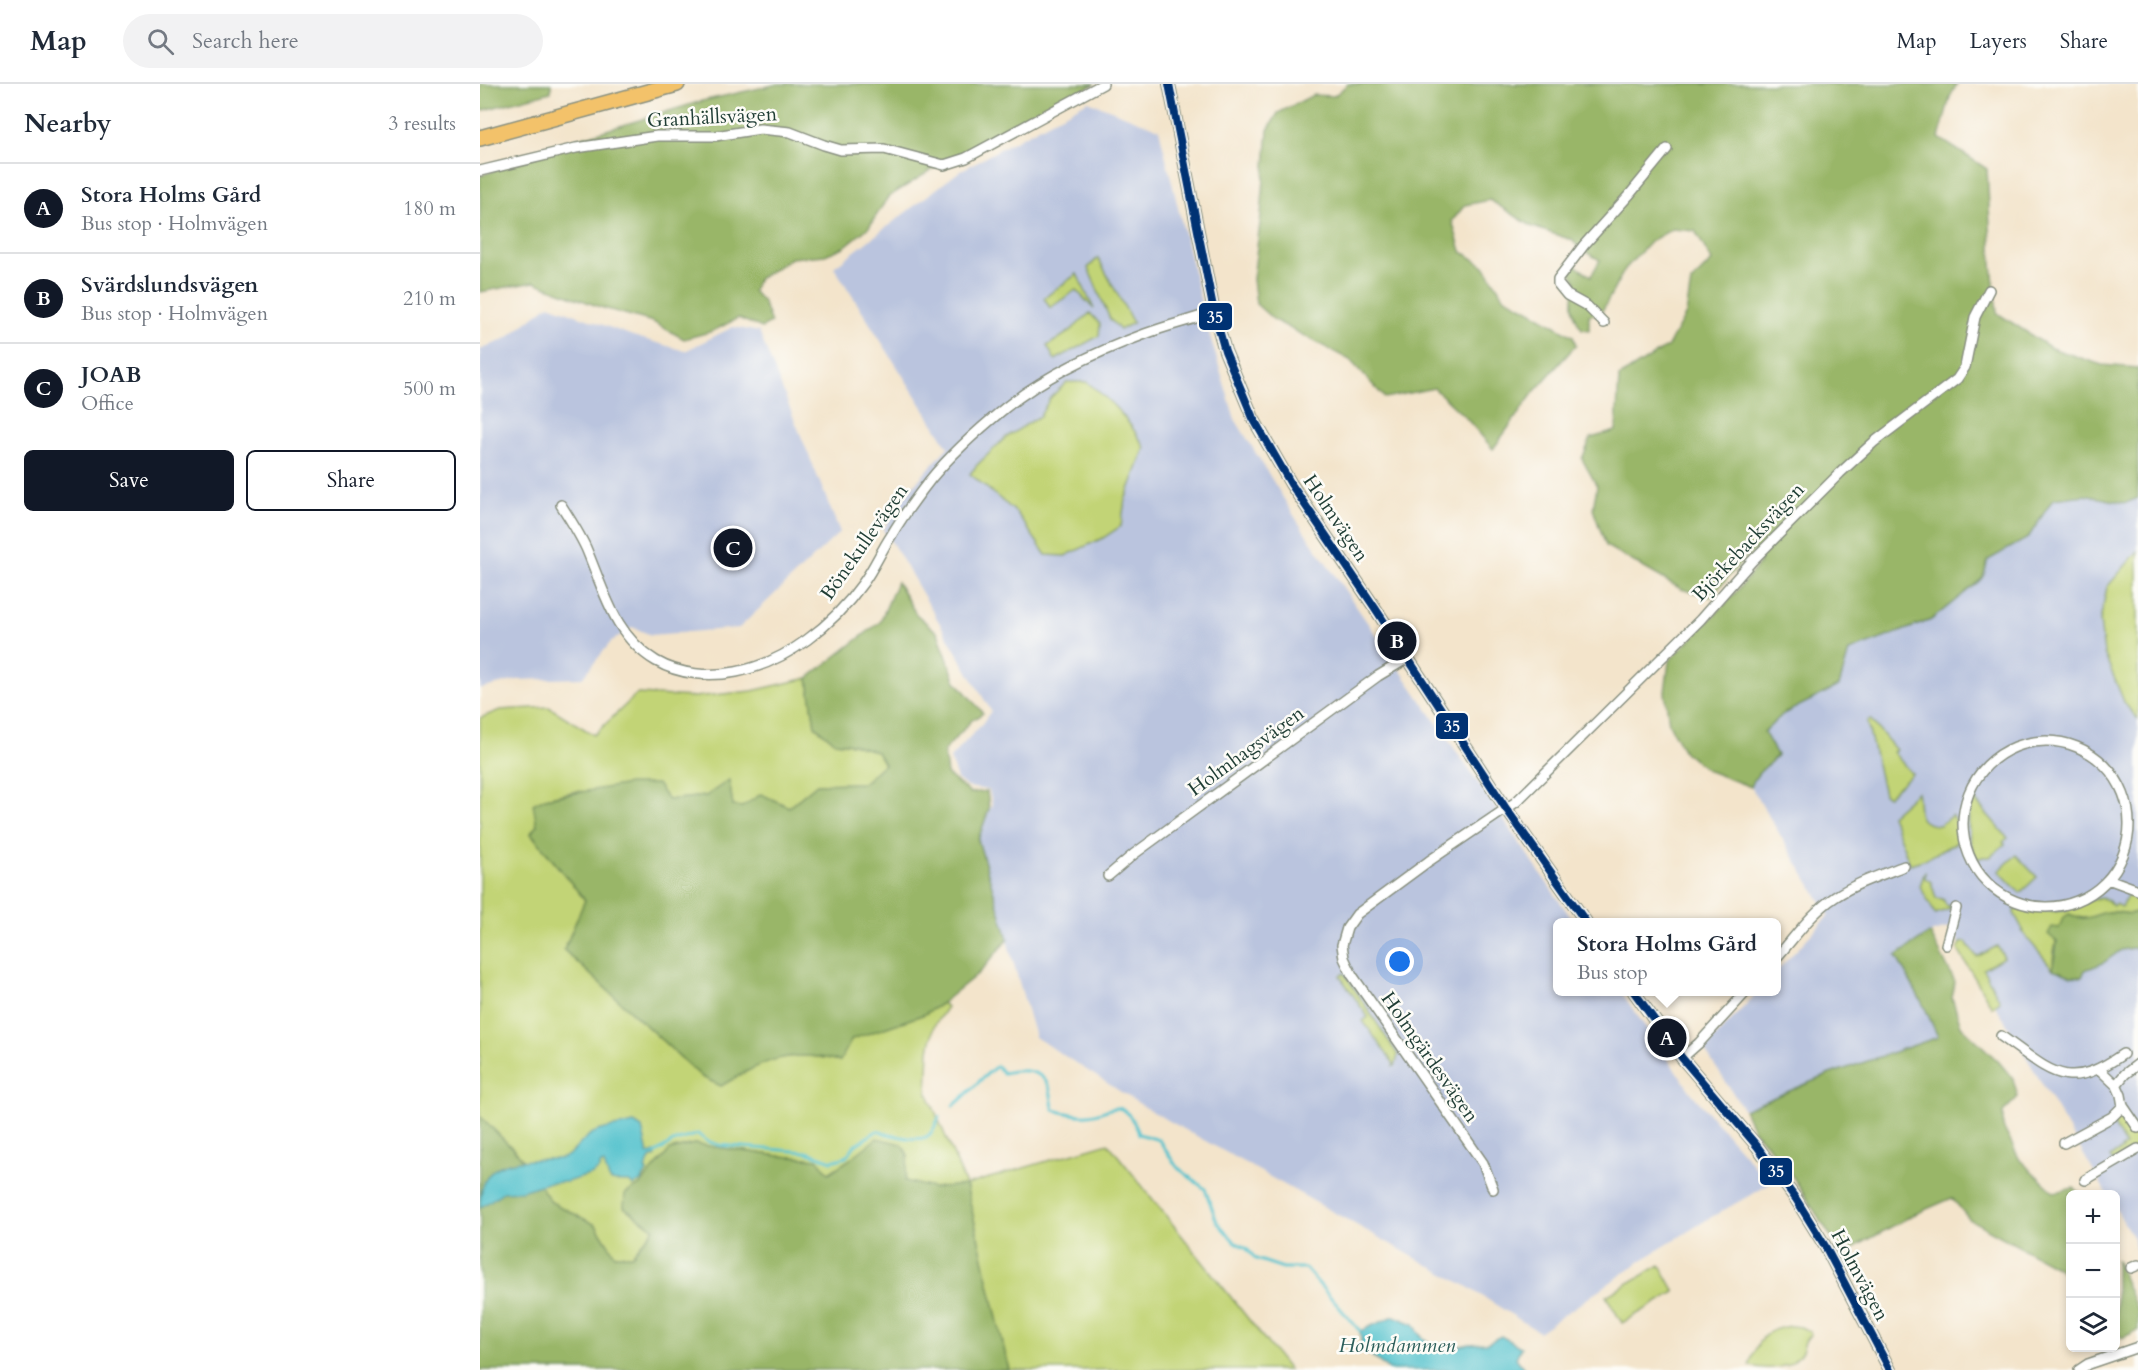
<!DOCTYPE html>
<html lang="en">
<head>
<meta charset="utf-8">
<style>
  :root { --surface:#fff; --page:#f2f2f3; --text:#1f2937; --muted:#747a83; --line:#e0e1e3; --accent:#111827 }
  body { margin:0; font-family:Cardo,serif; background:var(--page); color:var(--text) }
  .controls { position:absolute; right:18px; bottom:18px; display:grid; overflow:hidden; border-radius:9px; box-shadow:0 3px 9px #0003 }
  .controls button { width:54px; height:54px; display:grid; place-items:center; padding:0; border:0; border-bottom:2px solid var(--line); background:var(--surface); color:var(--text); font:30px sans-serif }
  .you { position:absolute; left:920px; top:878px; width:21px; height:21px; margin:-15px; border:4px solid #fff; border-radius:50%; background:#1a73e8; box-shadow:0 0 0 9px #1a73e833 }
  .badge { display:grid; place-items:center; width:39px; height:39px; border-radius:50%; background:var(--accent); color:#fff; font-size:20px; font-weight:700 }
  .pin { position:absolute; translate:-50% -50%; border:3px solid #fff; box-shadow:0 2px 6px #0006 }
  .popup { position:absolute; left:1073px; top:834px; width:228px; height:78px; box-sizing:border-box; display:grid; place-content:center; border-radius:9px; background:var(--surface); filter:drop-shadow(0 2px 4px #0005); font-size:20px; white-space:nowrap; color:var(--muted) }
  .popup b { font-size:22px; color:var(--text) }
  .popup::after { content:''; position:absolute; left:50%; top:100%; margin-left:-12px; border:12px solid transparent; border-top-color:var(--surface) }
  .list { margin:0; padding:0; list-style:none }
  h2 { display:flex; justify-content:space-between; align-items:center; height:78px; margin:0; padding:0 24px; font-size:26px }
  h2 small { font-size:20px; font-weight:400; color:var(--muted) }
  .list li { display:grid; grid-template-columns:39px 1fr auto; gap:18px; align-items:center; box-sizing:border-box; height:90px; padding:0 24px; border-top:2px solid var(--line) }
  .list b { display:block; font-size:22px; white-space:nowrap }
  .list p { margin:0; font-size:20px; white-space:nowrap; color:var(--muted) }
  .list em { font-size:20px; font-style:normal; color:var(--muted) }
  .actions { display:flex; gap:12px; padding:18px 24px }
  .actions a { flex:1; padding:14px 0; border:2px solid var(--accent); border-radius:9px; text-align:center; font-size:21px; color:var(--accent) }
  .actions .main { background:var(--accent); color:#fff }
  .icon { flex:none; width:33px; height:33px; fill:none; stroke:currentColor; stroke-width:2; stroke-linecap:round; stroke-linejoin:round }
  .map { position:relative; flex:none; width:1658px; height:1286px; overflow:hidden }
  header { display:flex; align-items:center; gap:36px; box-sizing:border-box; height:84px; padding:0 30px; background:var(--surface); border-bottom:2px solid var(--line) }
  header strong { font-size:28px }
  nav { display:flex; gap:33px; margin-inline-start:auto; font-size:21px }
  .search { width:420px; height:54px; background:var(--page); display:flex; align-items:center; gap:15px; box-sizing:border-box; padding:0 21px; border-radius:33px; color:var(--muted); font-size:22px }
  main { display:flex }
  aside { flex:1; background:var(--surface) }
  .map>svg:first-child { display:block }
</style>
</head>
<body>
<header>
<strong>Map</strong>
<div class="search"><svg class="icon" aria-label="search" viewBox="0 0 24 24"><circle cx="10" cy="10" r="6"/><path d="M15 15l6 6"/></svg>Search here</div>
<nav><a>Map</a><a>Layers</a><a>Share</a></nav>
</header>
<main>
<aside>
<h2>Nearby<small>3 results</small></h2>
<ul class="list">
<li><span class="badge">A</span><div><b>Stora Holms Gård</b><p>Bus stop · Holmvägen</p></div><em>180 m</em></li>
<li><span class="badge">B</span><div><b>Svärdslundsvägen</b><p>Bus stop · Holmvägen</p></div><em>210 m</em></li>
<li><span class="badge">C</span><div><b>JOAB</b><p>Office</p></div><em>500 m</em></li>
</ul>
<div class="actions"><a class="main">Save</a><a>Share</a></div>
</aside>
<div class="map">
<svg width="1658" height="1286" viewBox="0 0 1658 1286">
  <rect width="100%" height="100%" fill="#fdfcf7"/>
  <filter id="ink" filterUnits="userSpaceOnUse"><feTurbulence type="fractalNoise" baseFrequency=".0167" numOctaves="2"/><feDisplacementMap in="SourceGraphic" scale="12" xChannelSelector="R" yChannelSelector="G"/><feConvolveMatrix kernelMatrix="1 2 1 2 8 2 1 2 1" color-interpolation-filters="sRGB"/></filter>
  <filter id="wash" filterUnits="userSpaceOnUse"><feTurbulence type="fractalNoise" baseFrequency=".008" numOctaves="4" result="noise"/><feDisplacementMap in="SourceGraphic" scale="24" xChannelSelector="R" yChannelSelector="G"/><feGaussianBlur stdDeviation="1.35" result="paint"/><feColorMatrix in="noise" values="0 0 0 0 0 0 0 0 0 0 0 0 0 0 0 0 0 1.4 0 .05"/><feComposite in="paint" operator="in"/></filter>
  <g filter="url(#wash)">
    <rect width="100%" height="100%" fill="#f3e4cb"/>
    <path fill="#bac4de" d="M608,17L679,45L726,239L755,335L818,438L1094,838H1078V908H1141L1213,1011L1290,1100L1228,1135L1170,1171L1059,1248L986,1202L666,1024L555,953L498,756L512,720L509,706L487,703L477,695L470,674L501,641L511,627L418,468L403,446L426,410L468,363L354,183L480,87Z
      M69,221L153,252L205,267L253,243L279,248L360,448L259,544L171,551L152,543L131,558L102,594L37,596L0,605V266L27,254Z
      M1604,411L1646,419L1658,414V1182L1654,1156L1636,1125V1110H1627L1525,937L1496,891L1471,843L1450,849L1445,924L1459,953L1350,990L1264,1026L1224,965L1278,908H1296L1297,887L1349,831L1271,703L1275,690L1292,678L1284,648L1303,630L1359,602L1369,567L1451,536L1508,476L1548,454L1573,415Z"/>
    <path fill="#c2d476" stroke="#708855" stroke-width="1.5" d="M618,174L652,237L653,239L640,246L630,235L608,184Z
      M597,190L614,225L596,206L570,224L564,214Z
      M610,229L620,240L619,252L575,276L567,262L589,248Z
      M587,298H607C632,318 649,335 665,364L645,416L641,442L623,454L585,472L566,471L537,429L490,390L497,381L525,354L560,332L570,314Z
      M1658,467V635L1645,620L1624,569L1620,537L1627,503Z
      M328,594L335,642L355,658L373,660L397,668L404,680L383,699L337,700L309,723L281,710L262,723L253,722L249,697L226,712L188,716L97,707L65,714L54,720L57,742L51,750L105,816L84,866L222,993L241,1002C285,976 308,964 360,977L372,955L445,930L462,919L467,923L454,942L449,966L447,1008L486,1101L628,1059L809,1286H529L486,1101L453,1104L424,1097L428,1071L369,1076L349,1089L337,1075L299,1072L214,1060L190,1066L160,1101L145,1124L174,1145L152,1171H135L116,1141L71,1118L39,1071L0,1032V634L20,626L69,623L114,651L157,610L214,613L272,607Z
      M1390,635L1416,666L1413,668L1432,690L1408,712L1404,710L1387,638Z
      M1437,708C1441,724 1432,741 1460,741L1472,731L1480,742L1481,756L1446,775L1430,780L1411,731Z
      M1493,714L1528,754L1523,758L1525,760L1510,773H1503L1497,775C1487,756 1486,734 1493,714Z
      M1536,771L1557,793L1540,809L1519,787Z
      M1445,787V794L1451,798L1456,814L1463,815L1466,821L1471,823L1470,825L1455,830L1440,802Z
      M1644,805L1658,809L1657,829C1645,831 1636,826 1627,828C1609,832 1608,838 1589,830C1578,837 1572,872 1573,885L1542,848L1543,846L1534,829V826C1542,823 1568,829 1581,827C1593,825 1617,809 1627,816C1629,817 1631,820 1633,822L1635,820L1641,823L1648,811Z
      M1486,858L1497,873L1517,862L1524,873L1503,885L1520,917L1512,923L1478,866L1481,859Z
      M864,889L918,971L915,982H913L914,980L883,937L888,933L860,892Z
      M1642,1028L1658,1049V1062L1633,1077L1630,1073L1642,1066L1641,1064L1645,1062L1633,1039Z
      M1180,1181L1195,1208L1142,1239L1126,1212Z
      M1311,1242L1321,1243L1330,1248L1331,1251C1324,1255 1325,1260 1322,1267C1312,1286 1288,1286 1269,1282C1277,1257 1283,1245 1311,1242Z"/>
    <path fill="#99b667" stroke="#5c7a4e" stroke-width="1.5" d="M0,0H71V8L0,27Z
      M298,0H615L469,75L408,113L389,143L364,163L345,171L311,174L278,195L273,207L283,218L291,239L282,244L258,234L233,247L204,255L173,238L120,223L54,198L0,208V92L97,55L222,17Z
      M868,0H1477L1470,13L1459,54L1507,85L1512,180L1517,229L1571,264L1622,281L1658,284V414L1646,419L1604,411L1573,415L1548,454L1508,476L1503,494L1451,536L1369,567L1359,602L1303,630L1284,648L1297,671C1287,684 1277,686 1271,703L1229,687L1204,668L1189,640L1185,608L1189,577L1250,515L1280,479L1278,465L1265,474L1231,513L1201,505L1126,462L1113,425L1117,402L1102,375L1111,354L1136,347L1139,293L1188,262L1206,230L1211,198L1232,177L1215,147L1192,145L1171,157L1145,185L1121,229L1109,231V246L1102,245C1091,229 1091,217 1096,198L1091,188L1096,182L1111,192L1120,176L1100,165L1092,156L1053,143L1010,116L985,121L972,137L981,167L1004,182L1025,214L1045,224L1093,252L1096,261L1054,308L1013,365L986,334L954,304L905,314L870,276L794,236L776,220L773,195L781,131L788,46L798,29L833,11L854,12Z
      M417,498L436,530L458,549L475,596L503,629L491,637L464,667L467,690L490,709L507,707L509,725L498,756L528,855L500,888L462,919L445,930L372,955L360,977C308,964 285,976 241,1002L222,993L84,866L105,816L51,749L57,741L53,720L65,714L149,700H177L188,716L226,712L249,696L253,722L262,723L281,710L309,723L337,700L383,699L404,680L397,668L373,660L355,658L335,642L328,594L400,538Z
      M1658,827V863L1641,866L1623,879L1605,886L1602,893L1591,892L1573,885L1577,858L1568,850L1572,843L1579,844L1583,834L1589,830C1612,840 1611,829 1630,828C1641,827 1648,833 1658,827Z
      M1450,849L1475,898L1472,914L1481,942L1519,978L1533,995L1538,1013L1523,1028V1043L1540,1076L1574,1108L1594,1104L1600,1110H1590V1198L1578,1184L1489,1135L1472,1114L1433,1131L1362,1170L1304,1079L1274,1047L1264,1026L1350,990L1458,953L1445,924L1416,872Z
      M0,1032L39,1071L71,1118L116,1141L135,1171H152L174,1145L144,1123L145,1110L160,1101L190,1066L214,1060L299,1072L337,1075L349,1089L369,1076L397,1054L422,1060L428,1071L425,1097L453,1104L486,1101L529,1286H0Z
      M1636,1176L1658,1228V1246L1642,1254L1636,1247Z"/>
    <path fill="#55c2cd" stroke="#3a8080" stroke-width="1.5" d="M154,1039L162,1044L168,1070L175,1068L176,1072L170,1075L165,1085L167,1088L161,1097L153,1102L150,1098C128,1097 131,1102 124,1080H121L119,1085L113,1090L86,1098L67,1099L41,1107L23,1108L0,1124C0,1077 28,1077 67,1075C73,1075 79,1076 85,1073C96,1068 102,1054 113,1049C122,1044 143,1042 154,1039Z
      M914,1232L934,1240L939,1249L955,1267L990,1260L1007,1259L1021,1252L1041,1263L1036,1274L1045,1286H909L882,1264L880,1247Z"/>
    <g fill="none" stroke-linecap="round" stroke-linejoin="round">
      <path stroke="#55c2cd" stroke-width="3" d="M473,1022C489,1010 500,994 517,982L523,989C540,985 561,984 569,1003C572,1010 571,1019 574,1026C585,1029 597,1032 608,1031C626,1030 638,1014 651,1034C655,1040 657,1043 659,1050L679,1056L697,1083L725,1105L737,1138L755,1158L766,1164L776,1175L803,1184H825L880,1247
        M173,1071L193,1058L218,1050L227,1057L239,1061L327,1068L352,1077L366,1073L375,1061L397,1047C407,1050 437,1058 446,1053C453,1050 456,1040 459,1033"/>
    </g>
  </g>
  <g filter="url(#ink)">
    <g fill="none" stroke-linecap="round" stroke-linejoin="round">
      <g stroke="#899080" stroke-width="12">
        <path id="minor" d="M0,87L96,64L177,52H235L280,45L310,48L344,61L361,66L404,65L464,81L486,74L623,0
          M1124,239L1107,222L1087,211L1078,200V195L1104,161L1150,110L1187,65
          M81,421C90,435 99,449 106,464C124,506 134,552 176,577C200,591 230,593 256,588C307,578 353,541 383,499C394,484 401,467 411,452C422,433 436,414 450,396C472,369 498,346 525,324C566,291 616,268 665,250C688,241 712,236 734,228
          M1483 740a83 83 0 1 1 166 0a83 83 0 1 1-166 0Z
          M628,792L654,770L898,592L928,574
          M1628,795L1658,806
          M1466,861L1476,824
          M1296,874C1315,853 1332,828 1355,813C1376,799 1401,791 1424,782
          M1521,952C1571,987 1586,1010 1643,970
          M1202,974L1219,959L1266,908
          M1619,985L1637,1002L1641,1011L1643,1022L1658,1044
          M1636,1001L1645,990L1658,980
          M1584,1059L1632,1033L1643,1022
          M1605,1096L1658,1065
          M1013,1105L1003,1079L872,891L864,874L862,861L867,844L877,830L949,777L1036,718L1220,536L1272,477L1360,389L1394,358L1477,295L1485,283L1495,233L1509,206
          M1651,1184L1658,1181
          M1599,1286L1608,1280L1658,1263"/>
      </g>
      <g stroke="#899080" stroke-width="14">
        <path id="tertiary" d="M689,0L734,228L745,267L773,334L811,400L895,524L1025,723L1106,838
          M1154,908L1202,974L1277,1062L1316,1115L1345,1162L1410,1286"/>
      </g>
      <g stroke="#899080" stroke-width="18">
        <path id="trunk" d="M0,54L197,0"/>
      </g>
      <use href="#minor" stroke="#fff" stroke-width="9"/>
      <use href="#tertiary" stroke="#fff" stroke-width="10"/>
      <use href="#trunk" stroke="#f3c26a" stroke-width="15"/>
      <g stroke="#fdfcf7" stroke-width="12">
        <path id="bus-1" d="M689,0L734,228L745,267L773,334L811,400L895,524L1025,723L1106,838
          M1154,908L1202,974L1277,1062L1316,1115L1345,1162L1410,1286"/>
      </g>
      <use href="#bus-1" stroke="#003273" stroke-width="8"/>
    </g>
  </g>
  <g text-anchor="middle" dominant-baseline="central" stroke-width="5" stroke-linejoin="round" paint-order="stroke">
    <g font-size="20" fill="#1f3d34" stroke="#fdfcf7">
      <text transform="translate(232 33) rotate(-3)">Granhällsvägen</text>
      <text transform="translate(856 434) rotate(56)">Holmvägen</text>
      <text transform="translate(384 458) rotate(-55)">Bönekullevägen</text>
      <text transform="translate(1268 458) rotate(-47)">Björkebacksvägen</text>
      <text transform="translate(766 667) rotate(-36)">Holmhagsvägen</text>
      <text transform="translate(950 973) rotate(55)">Holmgärdesvägen</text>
      <text transform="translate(1380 1191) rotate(62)">Holmvägen</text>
    </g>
    <g font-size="21" font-style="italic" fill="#2c5e5a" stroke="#fdfcf7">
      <text x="917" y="1261">Holmdammen</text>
    </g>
  </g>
  <g stroke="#fdfcf7" stroke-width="2">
    <rect x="718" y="218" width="35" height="29" rx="6" fill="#003273"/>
    <rect x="955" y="628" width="34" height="28" rx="6" fill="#003273"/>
    <rect x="1279" y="1073" width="34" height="29" rx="6" fill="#003273"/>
  </g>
  <g font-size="16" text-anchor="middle" font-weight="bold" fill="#fff">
    <text x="735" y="239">35</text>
    <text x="972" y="648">35</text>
    <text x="1296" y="1093">35</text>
  </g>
</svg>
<div class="controls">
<button>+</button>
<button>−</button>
<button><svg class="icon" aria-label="layers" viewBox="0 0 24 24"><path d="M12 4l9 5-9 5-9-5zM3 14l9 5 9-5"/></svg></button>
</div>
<div class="you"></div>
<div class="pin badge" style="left:1187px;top:954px">A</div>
<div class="popup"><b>Stora Holms Gård</b>Bus stop</div>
<div class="pin badge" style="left:917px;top:557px">B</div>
<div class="pin badge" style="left:253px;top:464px">C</div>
</div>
</main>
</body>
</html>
